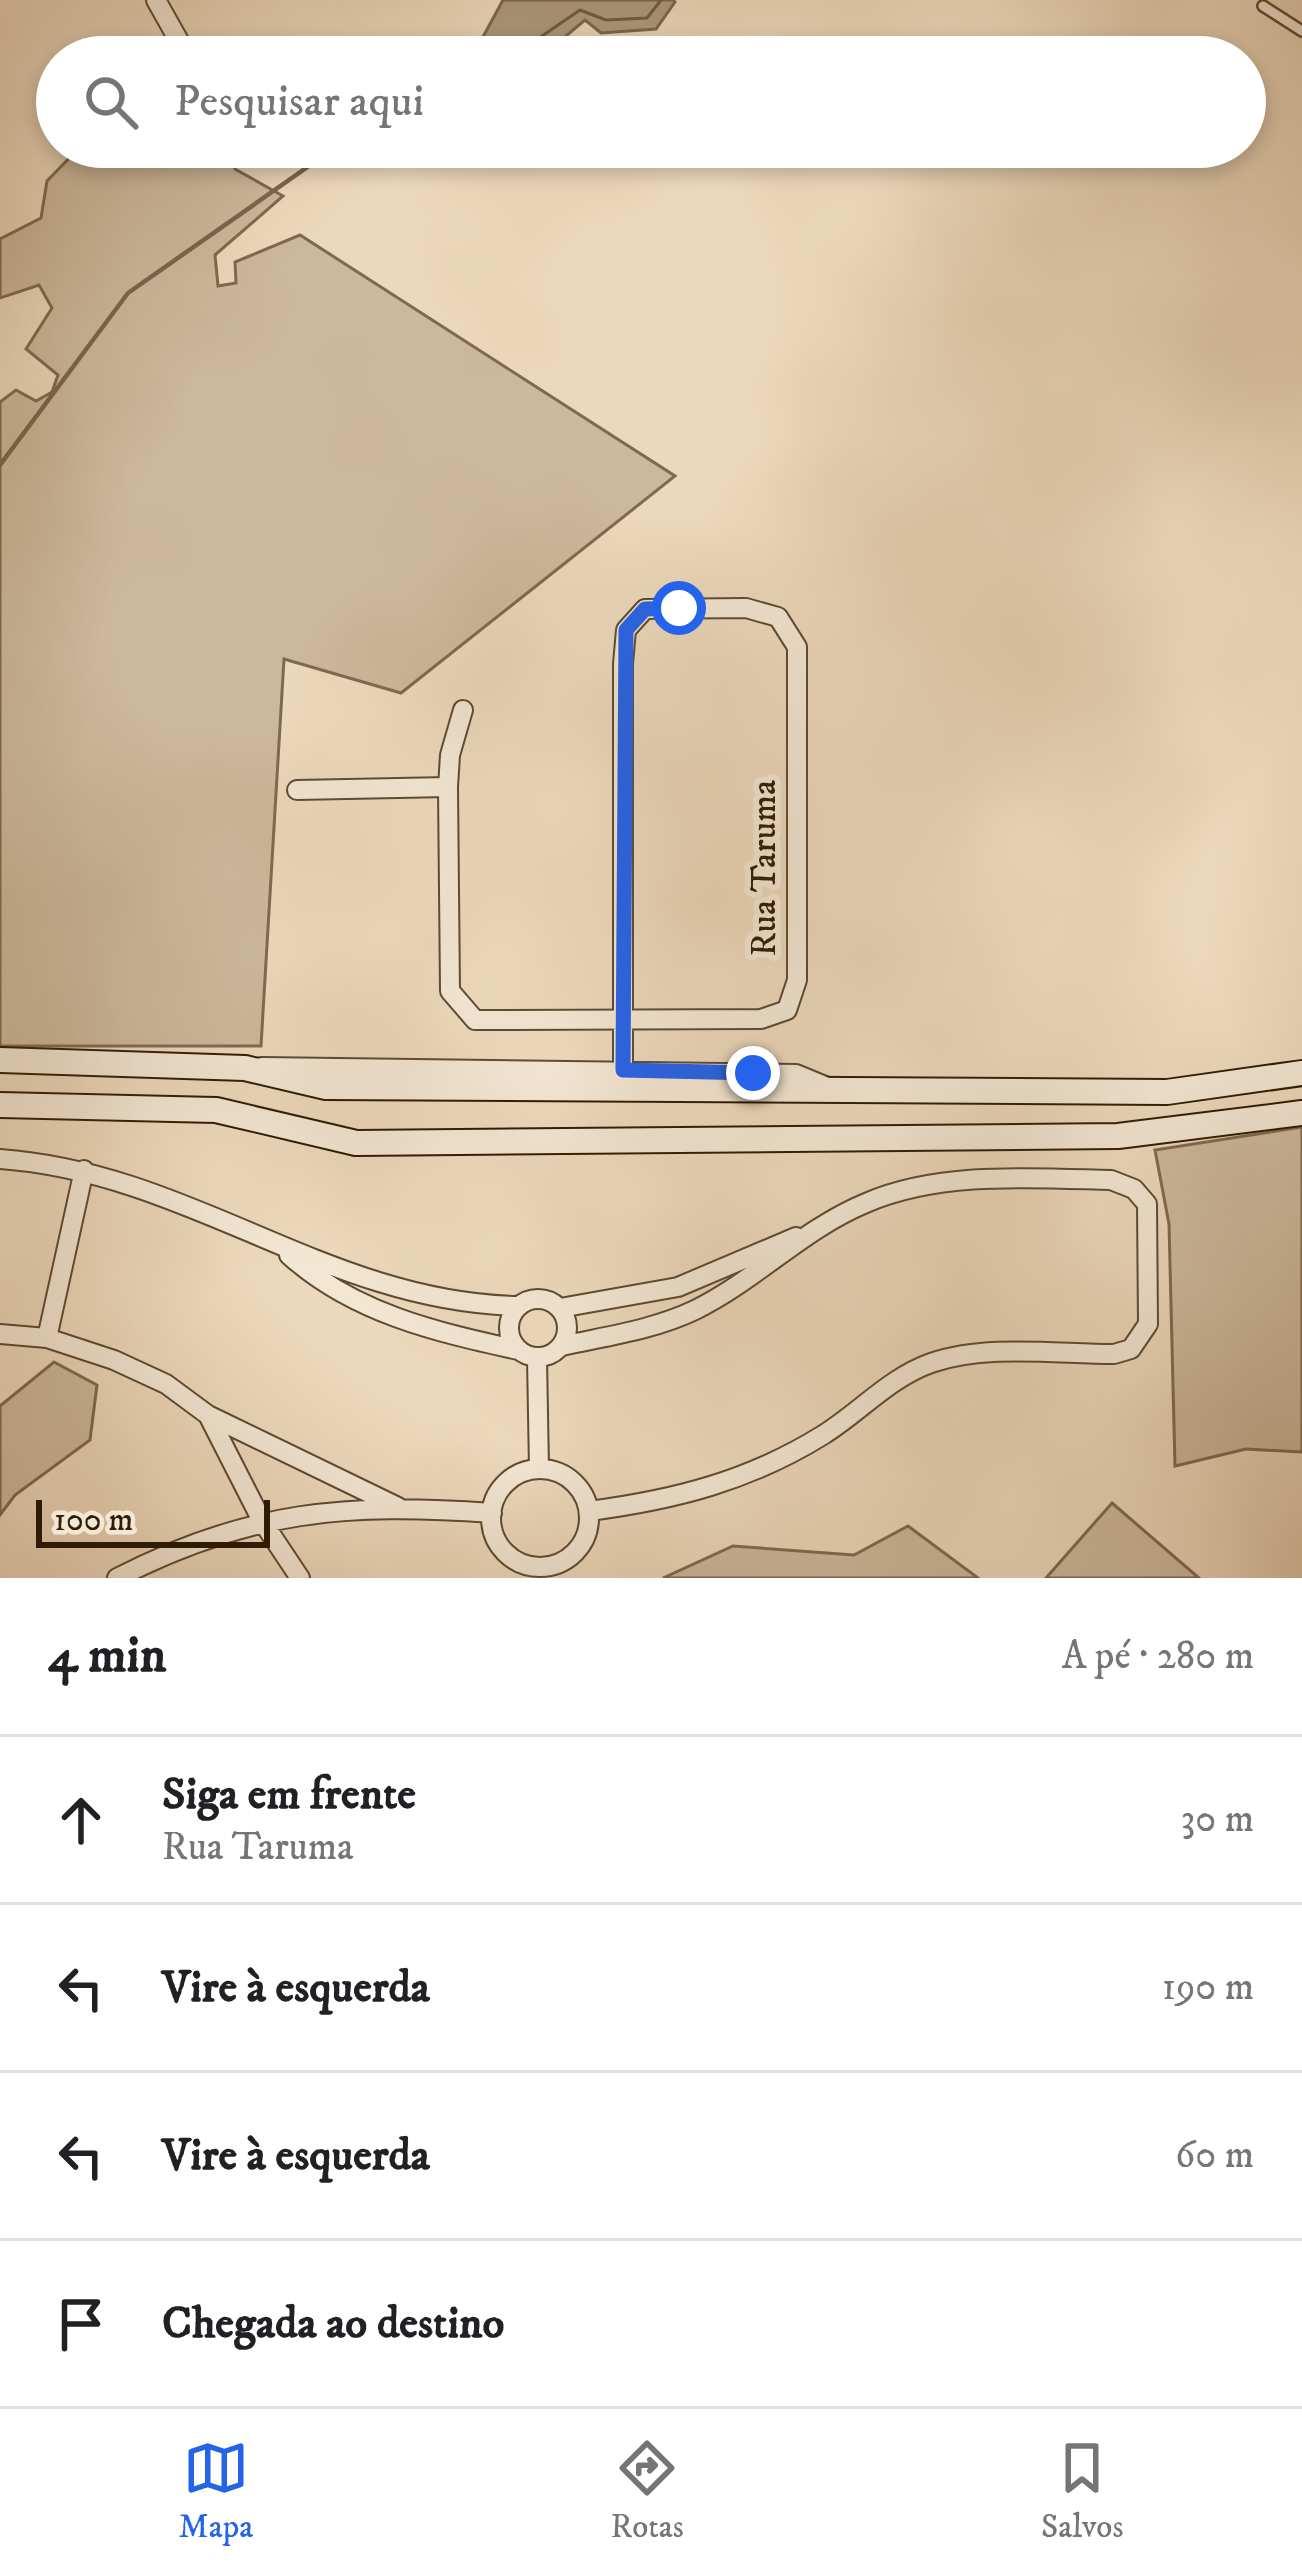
<!DOCTYPE html>
<html lang="pt">
<head>
<meta charset="utf-8">
<style>
  :root { --surface:#fff; --page:#f6f6f6; --text:#202124; --muted:#757577; --line:#e0e0e0; --accent:#2563eb }
  body { margin:0; font-family:"IM FELL DW Pica",serif; background:var(--page); color:var(--text) }
  .scale { position:absolute; left:36px; bottom:30px; width:234px; box-sizing:border-box; padding-left:12px; border:6px solid #2f1c04; border-top:0; font-size:33px; line-height:42px; white-space:nowrap; color:#2f1c04; -webkit-text-stroke:9px #f3e6d3; paint-order:stroke }
  .stop { position:absolute; width:36px; height:36px; margin:-27px; border:9px solid #2563eb; border-radius:50%; background:#fff }
  .stop.end { background:#2563eb; border-color:#fff; box-shadow:0 3px 12px #0008 }
  .list { margin:0; padding:0; list-style:none }
  h2 { display:flex; justify-content:space-between; align-items:center; height:156px; margin:0; padding:0 48px; font-size:51px }
  h2 small { font-size:39px; font-weight:400; color:var(--muted) }
  .list li { display:grid; grid-template-columns:78px 1fr auto; gap:36px; align-items:center; box-sizing:border-box; height:168px; padding:0 48px; border-top:3px solid var(--line) }
  .list b { display:block; font-size:45px; white-space:nowrap }
  .list p { margin:0; font-size:39px; white-space:nowrap; color:var(--muted) }
  .list em { font-size:39px; font-style:normal; color:var(--muted) }
  .icon { flex:none; width:66px; height:66px; fill:none; stroke:currentColor; stroke-width:2; stroke-linecap:round; stroke-linejoin:round }
  .map { position:relative; flex:none; width:1302px; height:1578px; overflow:hidden }
  .search { position:absolute; background:var(--surface); box-shadow:0 6px 18px #0003; left:36px; right:36px; top:36px; height:132px; display:flex; align-items:center; gap:30px; box-sizing:border-box; padding:0 42px; border-radius:66px; color:var(--muted); font-size:45px }
  .sheet { height:828px; background:var(--surface) }
  nav { display:flex; justify-content:space-around; align-items:center; box-sizing:border-box; height:168px; border-top:3px solid var(--line); background:var(--surface); font-size:33px; color:var(--muted) }
  nav a { display:grid; justify-items:center; gap:6px }
  nav .on { color:var(--accent) }
  .map>svg:first-child { display:block }
</style>
</head>
<body>
<div class="map">
<svg width="1302" height="1578" viewBox="0 0 1302 1578">
  <rect width="100%" height="100%" fill="#ecd8bc"/>
  <filter id="stains"><feTurbulence type="fractalNoise" baseFrequency=".00167" numOctaves="4"/><feColorMatrix values="0 0 0 0 .2 0 0 0 0 .09 0 0 0 0 .02 0 0 0 .5 -.17"/></filter>
  <radialGradient id="worn" r=".72"><stop offset=".6" stop-color="#630" stop-opacity="0"/><stop offset="1" stop-color="#630" stop-opacity=".3"/></radialGradient>
  <path fill="#ccb89d" stroke="#7e6a50" stroke-width="3" d="M80,147H121L134,165L166,147H233L235,169L283,196L215,255L218,286L236,283L235,262L300,235L675,476L401,693L284,659L261,1046H0V402L16,390L36,401L52,392L58,375L26,349L52,308L39,285L0,298V239L41,218L47,181Z
    M1302,1127V1452L1246,1449L1175,1466L1169,1224L1155,1150Z
    M54,1362L97,1385L90,1440L15,1495L0,1515V1406Z
    M1112,1503L1199,1578H1046Z
    M908,1526L978,1578H663L733,1546L854,1555Z"/>
  <path fill="#ac987d" stroke="#7a664d" stroke-width="3" d="M503,0H673L675,2L656,29L601,33L585,20L541,57H472Z"/>
  <g fill="none" stroke-linecap="round" stroke-linejoin="round">
    <path stroke="#6e5a40" stroke-width="3" d="M532,57L539,38L580,10L606,20L647,18L661,0"/>
    <path stroke="#7a664d" stroke-width="4.5" d="M0,465L128,293L336,147"/>
    <g stroke="#5e4b32" stroke-width="14">
      <path id="lane" d="M1263,6L1302,31"/>
    </g>
    <g stroke="#5e4b32" stroke-width="22">
      <path id="street" d="M156,0L188,57
        M463,710L450,755L448,787L450,991L475,1020L761,1019L787,1010L797,980V647L778,617L746,608L645,609L626,630L623,664V1070
        M297,790L448,787
        M261,1067L796,1074L830,1088
        M0,1159C193,1173 326,1302 518,1306
        M289,1255C353,1313 436,1332 518,1350
        M509 1328a29 29 0 1 1 58 0a29 29 0 1 1-58 0Z
        M560,1308L678,1287L796,1237
        M0,1334L47,1338L114,1360L166,1384L208,1415L398,1507
        M47,1338L84,1170
        M562,1346C607,1336 653,1330 695,1310C756,1280 803,1229 866,1203C939,1171 1033,1178 1111,1180L1134,1189L1147,1204L1148,1324L1131,1349L1114,1354C1056,1354 986,1344 931,1363C889,1378 860,1412 823,1435C749,1481 674,1500 589,1511
        M537,1358L539,1469
        M208,1415L262,1521L300,1578
        M491 1518a49 49 0 1 1 98 0a49 49 0 1 1-98 0Z
        M117,1578C250,1510 346,1503 492,1513"/>
    </g>
    <g stroke="#2f1c04" stroke-width="28">
      <path id="secondary" d="M0,1060L245,1068L326,1087L1167,1092L1302,1073
        M0,1105L216,1110L356,1143L1118,1136L1302,1113"/>
    </g>
    <use href="#lane" stroke="#f3e6d3" stroke-width="9"/>
    <use href="#street" stroke="#f3e6d3" stroke-width="18"/>
    <use href="#secondary" stroke="#f3e6d3" stroke-width="24"/>
  </g>
  <g fill="none" stroke-linecap="round" stroke-linejoin="round">
    <path stroke="#2563eb" stroke-width="15" d="M679,608L645,609L626,630L623,1070L753,1073"/>
  </g>
  <g text-anchor="middle" dominant-baseline="central" stroke-width="12" stroke-linejoin="round" paint-order="stroke">
    <g font-size="36" fill="#2f1c04" stroke="#f3e6d3">
      <text transform="translate(764 868) rotate(-90)">Rua Taruma</text>
    </g>
  </g>
  <rect width="100%" height="100%" filter="url(#stains)"/>
  <rect width="100%" height="100%" fill="url(#worn)"/>
</svg>
<div class="scale">100 m</div>
<div class="stop" style="left:679px;top:608px"></div>
<div class="stop end" style="left:753px;top:1073px"></div>
<div class="search"><svg class="icon" aria-label="search" viewBox="0 0 24 24"><circle cx="10" cy="10" r="6"/><path d="M15 15l6 6"/></svg>Pesquisar aqui</div>
</div>
<section class="sheet">
<h2>4 min<small>A pé · 280 m</small></h2>
<ul class="list">
<li><svg class="icon" aria-label="ahead" viewBox="0 0 24 24"><path d="M12 20V5M6 11l6-6 6 6"/></svg><div><b>Siga em frente</b><p>Rua Taruma</p></div><em>30 m</em></li>
<li><svg class="icon" aria-label="left" viewBox="0 0 24 24"><path d="M17 20v-9H6M10 6l-5 5 5 5"/></svg><div><b>Vire à esquerda</b></div><em>190 m</em></li>
<li><svg class="icon" aria-label="left" viewBox="0 0 24 24"><path d="M17 20v-9H6M10 6l-5 5 5 5"/></svg><div><b>Vire à esquerda</b></div><em>60 m</em></li>
<li><svg class="icon" aria-label="arrive" viewBox="0 0 24 24"><path d="M6 21V4h12l-3 4 3 4H6"/></svg><div><b>Chegada ao destino</b></div></li>
</ul>
</section>
<nav>
<a class="on"><svg class="icon" aria-label="map" viewBox="0 0 24 24"><path d="M3 6l6-2 6 2 6-2v14l-6 2-6-2-6 2zM9 4v14M15 6v14"/></svg>Mapa</a>
<a><svg class="icon" aria-label="directions" viewBox="0 0 24 24"><path d="M12 3l9 9-9 9-9-9zM9 14v-3h6M13 9l2 2-2 2"/></svg>Rotas</a>
<a><svg class="icon" aria-label="saved" viewBox="0 0 24 24"><path d="M7 4h10v16l-5-4-5 4z"/></svg>Salvos</a>
</nav>
</body>
</html>
